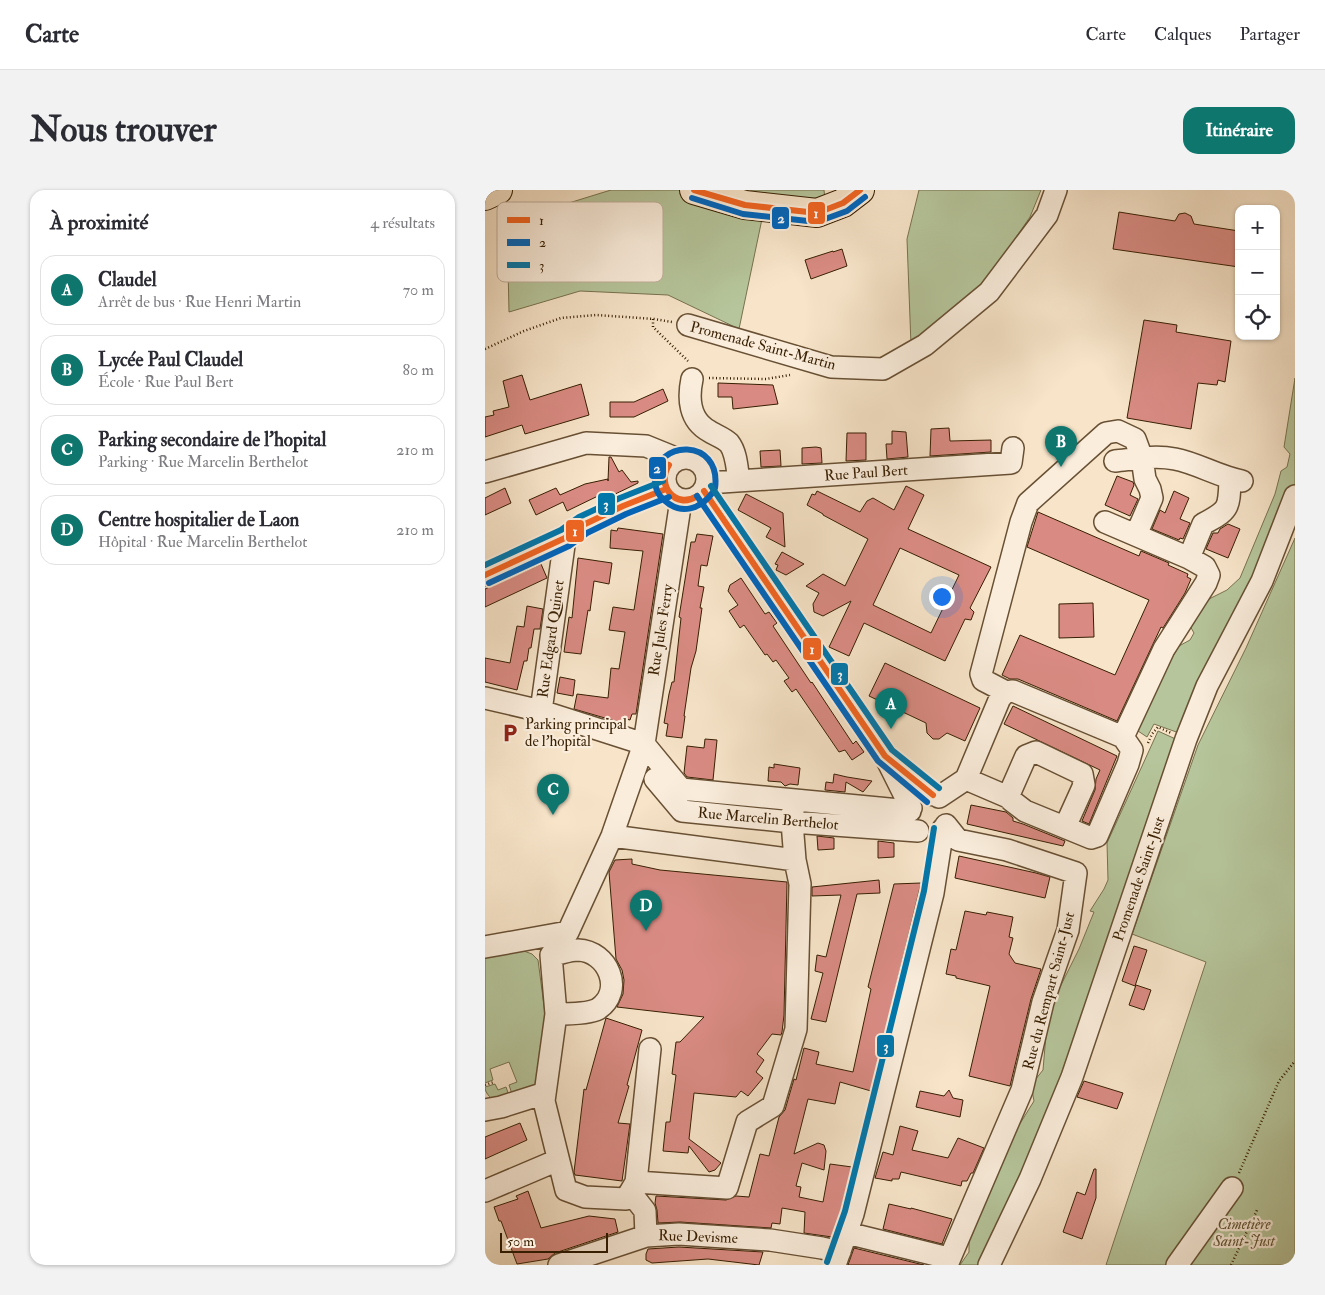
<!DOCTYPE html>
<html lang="fr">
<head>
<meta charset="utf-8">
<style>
  :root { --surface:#fff; --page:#f2f2f3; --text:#2b2b33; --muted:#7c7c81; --line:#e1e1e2; --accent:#0f766e }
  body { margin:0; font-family:"IM FELL Double Pica",serif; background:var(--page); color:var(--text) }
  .controls { position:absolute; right:15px; top:15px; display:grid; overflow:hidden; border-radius:10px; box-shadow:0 1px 4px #0004 }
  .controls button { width:45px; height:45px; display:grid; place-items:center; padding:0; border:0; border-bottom:1px solid var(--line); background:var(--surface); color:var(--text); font:25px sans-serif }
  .scale { position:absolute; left:15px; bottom:12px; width:108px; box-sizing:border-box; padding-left:5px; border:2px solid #381f02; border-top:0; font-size:14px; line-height:18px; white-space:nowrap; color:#381f02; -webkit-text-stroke:4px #faeddc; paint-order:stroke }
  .you { position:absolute; left:456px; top:406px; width:18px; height:18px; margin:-12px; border:4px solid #fff; border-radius:50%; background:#1a73e8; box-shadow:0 0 0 8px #1a73e833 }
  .badge { display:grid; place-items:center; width:32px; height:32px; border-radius:50%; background:var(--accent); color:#fff; font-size:16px; font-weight:700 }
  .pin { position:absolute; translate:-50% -41px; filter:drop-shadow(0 1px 2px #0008) }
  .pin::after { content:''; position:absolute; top:26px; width:18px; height:15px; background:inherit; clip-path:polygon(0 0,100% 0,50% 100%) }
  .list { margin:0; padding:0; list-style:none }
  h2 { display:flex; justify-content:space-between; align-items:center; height:65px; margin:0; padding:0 20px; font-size:21px }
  h2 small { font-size:16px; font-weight:400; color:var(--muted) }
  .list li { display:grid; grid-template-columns:32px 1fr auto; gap:15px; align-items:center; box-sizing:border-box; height:70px; margin:0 10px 10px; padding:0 10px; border:1px solid var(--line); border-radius:15px }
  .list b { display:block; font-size:19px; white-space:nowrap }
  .list p { margin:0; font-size:16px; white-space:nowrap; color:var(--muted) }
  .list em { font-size:16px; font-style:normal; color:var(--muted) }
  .icon { flex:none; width:28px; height:28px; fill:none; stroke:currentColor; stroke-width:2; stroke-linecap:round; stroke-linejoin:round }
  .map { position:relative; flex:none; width:810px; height:1075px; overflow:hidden; border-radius:15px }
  header { display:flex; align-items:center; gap:30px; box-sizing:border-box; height:70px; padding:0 25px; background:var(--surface); border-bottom:1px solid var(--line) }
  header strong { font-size:24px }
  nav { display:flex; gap:28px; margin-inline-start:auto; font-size:18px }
  .intro { display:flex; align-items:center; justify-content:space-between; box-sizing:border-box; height:120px; padding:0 30px }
  h1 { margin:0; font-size:35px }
  .button { padding:12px 22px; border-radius:15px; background:var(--accent); color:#fff; font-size:18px; font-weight:700 }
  main { display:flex; gap:30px; padding:0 30px }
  aside { flex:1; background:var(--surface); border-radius:15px; box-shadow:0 1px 4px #0004 }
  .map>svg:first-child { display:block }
</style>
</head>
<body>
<header>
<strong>Carte</strong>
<nav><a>Carte</a><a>Calques</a><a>Partager</a></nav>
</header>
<div class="intro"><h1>Nous trouver</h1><a class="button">Itinéraire</a></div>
<main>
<aside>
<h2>À proximité<small>4 résultats</small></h2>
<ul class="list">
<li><span class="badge">A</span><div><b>Claudel</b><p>Arrêt de bus · Rue Henri Martin</p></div><em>70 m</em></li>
<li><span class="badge">B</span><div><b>Lycée Paul Claudel</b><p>École · Rue Paul Bert</p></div><em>80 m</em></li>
<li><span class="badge">C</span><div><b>Parking secondaire de l'hopital</b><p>Parking · Rue Marcelin Berthelot</p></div><em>210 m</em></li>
<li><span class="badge">D</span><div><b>Centre hospitalier de Laon</b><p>Hôpital · Rue Marcelin Berthelot</p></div><em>210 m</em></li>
</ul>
</aside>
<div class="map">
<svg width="810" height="1075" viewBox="0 0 810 1075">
  <rect width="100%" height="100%" fill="#f7e4c9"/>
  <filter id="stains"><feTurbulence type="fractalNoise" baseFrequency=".004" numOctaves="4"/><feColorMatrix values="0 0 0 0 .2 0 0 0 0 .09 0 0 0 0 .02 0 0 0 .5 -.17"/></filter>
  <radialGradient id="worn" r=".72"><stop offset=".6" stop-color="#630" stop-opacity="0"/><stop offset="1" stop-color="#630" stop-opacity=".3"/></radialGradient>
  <path fill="#b6c59b" stroke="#77724e" d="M126,0H339L340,9L282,5L254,139L183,105L95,101L24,122L22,32Z
    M434,0H556L545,27L496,98L426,155L422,49Z
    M810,188V297L697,544L669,534L662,547L653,541L683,470L685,471L694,456L705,450L709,443L705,436L722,410L742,400L755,388L790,304L796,281L802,277L805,264L799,257Z
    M810,348V1075H621L721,772L647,744L713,555L761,458Z
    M673,541L695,551L578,888L495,1075H475L484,1062V1045L523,953L549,911L546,895L558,880L563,821L594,759L609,722L605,721L619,699L623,690L622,653Z
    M36,760L47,764L53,770L61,831L50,900L29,910L24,895L32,892L24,872L5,879L8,890L0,893V761Z
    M10,894L13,900L21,897L26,911H9C5,907 0,903 0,897Z"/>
  <path fill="#d98b83" stroke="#381f02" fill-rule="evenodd" d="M634,22L690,31L694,24L700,23L706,26L709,34L754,41V77L628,59Z
    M357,59L362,76L326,89L320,70L348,61V62Z
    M659,130L692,135L691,142L746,151L740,192L733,190L732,195L713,193L706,239L642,228Z
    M37,185L45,210L96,194L104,225L40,244L37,235L0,247V227L9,225L8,221L24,217L18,191Z
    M233,193L288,195L293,214L248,219L247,207H233Z
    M178,199L183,211L149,227H125V212H149Z
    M464,238L465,251L506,250V262L445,266L446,239Z
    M407,241L421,242L423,267L402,269L401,254H407Z
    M362,243H381V270L361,271Z
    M331,257L336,258L337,273L317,274V258Z
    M295,260L296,276L276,277L275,261Z
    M124,267H126L134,282L137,280L146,292L153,291V293L118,310L115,305L82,321L78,312L51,325L44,310L71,298L75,305L100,294L123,289V291Z
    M632,286L648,292L649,295L645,305L653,309L645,326L620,315Z
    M421,296L439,305L423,339L506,377L485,418L489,422L486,430L480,429L460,471L379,433L364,466L344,457L366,411L338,426L329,422L328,414L334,403L321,396L338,384L360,396L383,349L338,325V324L322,315L327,304L330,305L332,301L375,322L382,311L388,308L409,320ZM415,358L474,385L446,443L388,415Z
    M20,298L26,313L0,325V308Z
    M689,301L704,308L695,329L705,333L698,349L695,348L694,350L667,339L675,320L680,323Z
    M261,304L298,323L300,357L281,347L286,338L253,320Z
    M553,322L654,366L656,361L684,373L683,375L703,384L702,387L706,389L700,403L678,438L676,437L668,454L632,531L533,489H525L517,485L535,445L630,485L664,410L542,357Z
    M743,334L755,339L743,368L721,359L728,343H733L735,339Z
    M133,338L178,344L151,524H147L145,530L137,528V533L89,519L92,504L123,508L126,478L134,479L140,442L124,440L128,417L149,420L158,361L125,358L126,340L132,341Z
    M212,344L228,346L222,376L216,375L213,396L219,397L215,418H217L211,461L206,478L199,526H200L197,548L181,546L183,534L179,533L184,504L187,492H189L196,428L194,427L206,352H210Z
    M297,362L319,374L301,385L291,380L293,375L290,374Z
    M93,368L127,373L124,394L109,391L105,421L103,420L96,464L79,462L84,427L87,428Z
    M56,374L62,388L0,417V399Z
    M256,388L280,424L284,422L292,433L288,436L326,493L327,492L368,554L371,551L379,562L367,570L360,560L354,562L311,499L307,502L299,491L304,488L291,470L288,472L282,464L280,465L259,435L255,438L244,421L253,415L243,401L245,395Z
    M608,413L609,447L574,448V414Z
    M42,416L58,419L55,439H49L46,458H44L42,471H39L32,500L0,492V468L25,473L32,436L39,437Z
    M400,473L495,518L480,551L462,543L454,549H448L442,543L441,533L384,506Z
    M75,487L90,490L88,506L72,503Z
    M528,516L632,566L604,634L597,631L610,600L611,589L615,580L519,534Z
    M220,549L232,550L228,590L202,587L199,583L202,556L219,558Z
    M289,574L315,578L313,595L305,594L300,596L296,592L283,591L284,577L289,578Z
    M349,584L362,587L387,591L378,602L361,592L360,602L340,600L341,592L348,593Z
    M486,615L521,622L528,628V631L538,634L580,651L578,656L482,634Z
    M332,646L349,648V659L333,660Z
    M393,651L409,653V667L393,668Z
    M474,666L551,683L565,687L560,708L470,688Z
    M147,669V674L175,680L302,692L299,825L297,842L296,845L287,844L272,864L279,870L271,882L278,888L263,906L256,901L251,907L209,903L204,949L236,973L230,980L224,982L204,956L203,963L178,961L181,932H185L191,885L187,884L191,852H195L219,827L132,817L138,804L139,790L137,780L131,769L124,682L130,670Z
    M394,690L395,703L372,704L341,832L326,829L338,783L330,781L332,765L341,767L356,705L327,706V697Z
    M436,693L386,901L355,892L350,914L323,909L309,964L333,953L339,955L341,961L339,980L317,973L311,996L316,997L314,1007L338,1012L345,974L367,977L356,1020L347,1047L319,1043L320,1022L297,1018L295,1034L287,1033L286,1038L195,1032L173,1033L172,1020L170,1013L171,1006L241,1010L251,1006L264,1007L275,964L284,966L294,927L300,920L309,889L311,890L319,858L334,862L331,874L368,882L386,799L383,797L409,694Z
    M480,721L501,725L502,722L528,727L524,747L528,748L524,764L530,773L556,779L546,809L525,896L484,886L505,796L471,788V786L461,784L466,759L471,760Z
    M649,756L662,760L650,796L637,791Z
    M651,795L666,800L659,820L644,815Z
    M121,828L157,840L142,895L144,896L133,933L145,934L137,991L90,985L89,982L99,899L101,900Z
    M599,891L638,903L632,919L592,907Z
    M464,900L468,908L478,910L475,927L431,917L435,901L459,906Z
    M35,933L42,950L0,969V947Z
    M415,936L433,941L427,960L463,968L473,948L499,958L488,983H486L482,991H477L476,996L416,982L414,989H407V991L390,988L398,962L408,965Z
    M609,979H611V1008L597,1049L578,1042L592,1002L600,1005Z
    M43,1001L56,1038L104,1026L130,1029L133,1042L70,1063L63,1069L32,1074L16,1031H14L9,1017L33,1009L31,1006Z
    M404,1014L426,1019V1018L467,1029L457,1054L398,1039Z
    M194,1057L278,1062L274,1075L223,1069L167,1073L161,1070V1064L163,1059Z
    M369,1058L439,1075H363Z"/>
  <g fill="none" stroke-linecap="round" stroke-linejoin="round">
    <g stroke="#685034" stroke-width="24">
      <path id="minor" d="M203,135L346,177L398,179L440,155L504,102L562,25L571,0
        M207,189C203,208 204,230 224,241C230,245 239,248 244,253C252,263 252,280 254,291
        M180 289a21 21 0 1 1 42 0a21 21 0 1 1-42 0Z
        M630,271C650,269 670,265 690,269C712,273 734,287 757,291
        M0,282L101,253L161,256L193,269
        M222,293L526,273L528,258
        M219,301L400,566L426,618
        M196,310L159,554L127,646L83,742L66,765L71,824L59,911L81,1000L100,1007L141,1009L151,992L242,998L262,932L288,916L311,839L315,694L310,670L307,632L309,610
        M704,368L718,334C745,320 744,318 745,289
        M0,385L80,348L98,335L138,316L181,299
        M521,502L498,490L496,484L536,332L543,313L621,243L633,241L650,249L657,268L660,289L665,299L667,308L651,345
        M0,508L56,521L159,554L196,599L425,621
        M56,521L80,348
        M404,569L448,605
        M170,589L197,621L307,632L433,641
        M481,589L523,607L527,611L540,621L606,648L612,646L643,574L647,560L638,547
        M454,607L481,589L515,508L521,502L528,501L638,547L679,459L721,393L724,385L720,377L704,368L620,332
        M523,607L541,566L551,562L597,584L599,595L580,637
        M461,635L473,650L522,660L591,683L583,740L558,812L537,900L462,1075
        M127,646L310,670
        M0,757L83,742
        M66,765C74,764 85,760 93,760C123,761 140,801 113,819C104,824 82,824 71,824
        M0,920L16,917L60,903
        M151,992L165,859
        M0,1001L73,970
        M146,1003L160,1021L161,1046
        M362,1043L463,1068
        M74,1075L161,1046L194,1044L285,1050L337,1058L355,1062
        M350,1075L368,1024L448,703L458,639
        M504,1075L545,989L587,887L701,549L722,496L777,391L810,306
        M692,1075L747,998"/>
    </g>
    <g stroke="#381f02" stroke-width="30">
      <path id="major" d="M209,0L260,15L332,23L358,13L375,0
        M0,6L13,0"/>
    </g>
    <path stroke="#381f02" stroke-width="2.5" stroke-dasharray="1 2.5" stroke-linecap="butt" d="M168,129V137L203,171
      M0,159L39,141L76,128L111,125L169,129L187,132
      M224,188L281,189L305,185
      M663,553L667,544L673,537L686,543
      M0,895L9,892
      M754,983L794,891L810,871
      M746,1075L773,1018"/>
    <use href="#minor" stroke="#faeddc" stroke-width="21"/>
    <use href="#major" stroke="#f7e4c9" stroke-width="28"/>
    <g stroke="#faeddc" stroke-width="10">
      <path id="bus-1" d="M209,0L260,15L332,23L358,13L375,0
        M184,275C171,296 191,319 212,306
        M184,275C170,295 191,321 212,306
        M219,301L400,566L448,605
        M0,385L80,348L98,335L138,316L181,299"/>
    </g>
    <g stroke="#faeddc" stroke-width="10">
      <path id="bus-2" d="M207,8L258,24L332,32L362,21L380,7
        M228,302C216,319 196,326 179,310C173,305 170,297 170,290C169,249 237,247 230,298
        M212,306L393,571L442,612
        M4,393L84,356L102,343L141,324L184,307"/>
    </g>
    <g stroke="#faeddc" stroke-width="10">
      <path id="bus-3" d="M226,296L407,560L454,598
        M0,375L76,340L94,327L135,308L178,291
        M342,1072L360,1021L439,701L449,638"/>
    </g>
    <use href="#bus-1" stroke="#f26522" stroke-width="6"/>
    <use href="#bus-2" stroke="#0065bd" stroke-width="6"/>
    <use href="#bus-3" stroke="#0077ac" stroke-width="6"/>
  </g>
  <defs>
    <g id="parking-bare" transform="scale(1.5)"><path d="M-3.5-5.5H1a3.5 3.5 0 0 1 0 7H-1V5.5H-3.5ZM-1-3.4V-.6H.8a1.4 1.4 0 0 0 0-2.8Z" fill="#8f2418" stroke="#faeddc" stroke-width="2.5" paint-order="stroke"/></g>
  </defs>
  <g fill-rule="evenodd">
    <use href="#parking-bare" x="25" y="543"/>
  </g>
  <g text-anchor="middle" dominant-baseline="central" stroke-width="4.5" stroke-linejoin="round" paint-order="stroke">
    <g font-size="15" fill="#381f02" stroke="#faeddc">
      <text transform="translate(278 156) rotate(15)">Promenade Saint-Martin</text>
      <text transform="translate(381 283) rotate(-4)">Rue Paul Bert</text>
      <text transform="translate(176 440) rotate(-81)">Rue Jules Ferry</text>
      <text transform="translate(66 449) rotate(-82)">Rue Edgard Quinet</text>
      <text transform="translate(283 629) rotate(5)">Rue Marcelin Berthelot</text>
      <text transform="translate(654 689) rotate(-71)">Promenade Saint-Just</text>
      <text transform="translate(564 801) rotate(-75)">Rue du Rempart Saint-Just</text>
      <text transform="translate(213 1047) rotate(2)">Rue Devisme</text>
    </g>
    <g font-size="15" fill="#381f02" stroke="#faeddc" text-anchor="start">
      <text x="40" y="534">Parking principal<tspan x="40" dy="17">de l'hopital</tspan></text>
    </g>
    <g font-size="15" font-style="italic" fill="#5e5130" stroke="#faeddc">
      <text x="759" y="1034">Cimetière<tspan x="759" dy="17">Saint-Just</tspan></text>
    </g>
  </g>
  <rect x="12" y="12" width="166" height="80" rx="8" fill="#faeddc" stroke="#c0af9b" stroke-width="1"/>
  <rect x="22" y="27" width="23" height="6" fill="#f26522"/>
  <rect x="22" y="49" width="23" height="7" fill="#0065bd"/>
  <rect x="22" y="72" width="23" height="6" fill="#0077ac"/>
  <g font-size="14" fill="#381f02">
    <text x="54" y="35">1</text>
    <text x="54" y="57">2</text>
    <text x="54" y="80">3</text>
  </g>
  <g stroke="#faeddc" stroke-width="2">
    <rect x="322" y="11" width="19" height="24" rx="5" fill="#f26522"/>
    <rect x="286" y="16" width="19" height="24" rx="5" fill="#0065bd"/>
    <rect x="163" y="266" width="19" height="24" rx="5" fill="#0065bd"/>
    <rect x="112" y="302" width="19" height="24" rx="5" fill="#0077ac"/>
    <rect x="80" y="329" width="20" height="24" rx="5" fill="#f26522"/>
    <rect x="317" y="447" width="20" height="24" rx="5" fill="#f26522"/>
    <rect x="345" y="472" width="19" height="24" rx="5" fill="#0077ac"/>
    <rect x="391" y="844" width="19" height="24" rx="5" fill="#0077ac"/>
  </g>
  <g font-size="14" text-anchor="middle" font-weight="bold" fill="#fff">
    <text x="331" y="28">1</text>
    <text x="296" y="33">2</text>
    <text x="172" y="283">2</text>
    <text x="121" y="319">3</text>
    <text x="90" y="346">1</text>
    <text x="327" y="464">1</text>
    <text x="355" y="489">3</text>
    <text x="401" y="861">3</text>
  </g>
  <rect width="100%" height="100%" filter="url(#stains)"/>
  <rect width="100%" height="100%" fill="url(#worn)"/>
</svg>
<div class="controls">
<button>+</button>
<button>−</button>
<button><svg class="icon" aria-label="locate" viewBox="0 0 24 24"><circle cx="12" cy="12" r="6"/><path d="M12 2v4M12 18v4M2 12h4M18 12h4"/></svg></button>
</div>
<div class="scale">50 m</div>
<div class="you"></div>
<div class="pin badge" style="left:406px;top:539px">A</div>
<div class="pin badge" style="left:576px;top:277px">B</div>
<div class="pin badge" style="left:68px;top:625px">C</div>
<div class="pin badge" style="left:161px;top:741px">D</div>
</div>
</main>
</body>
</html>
